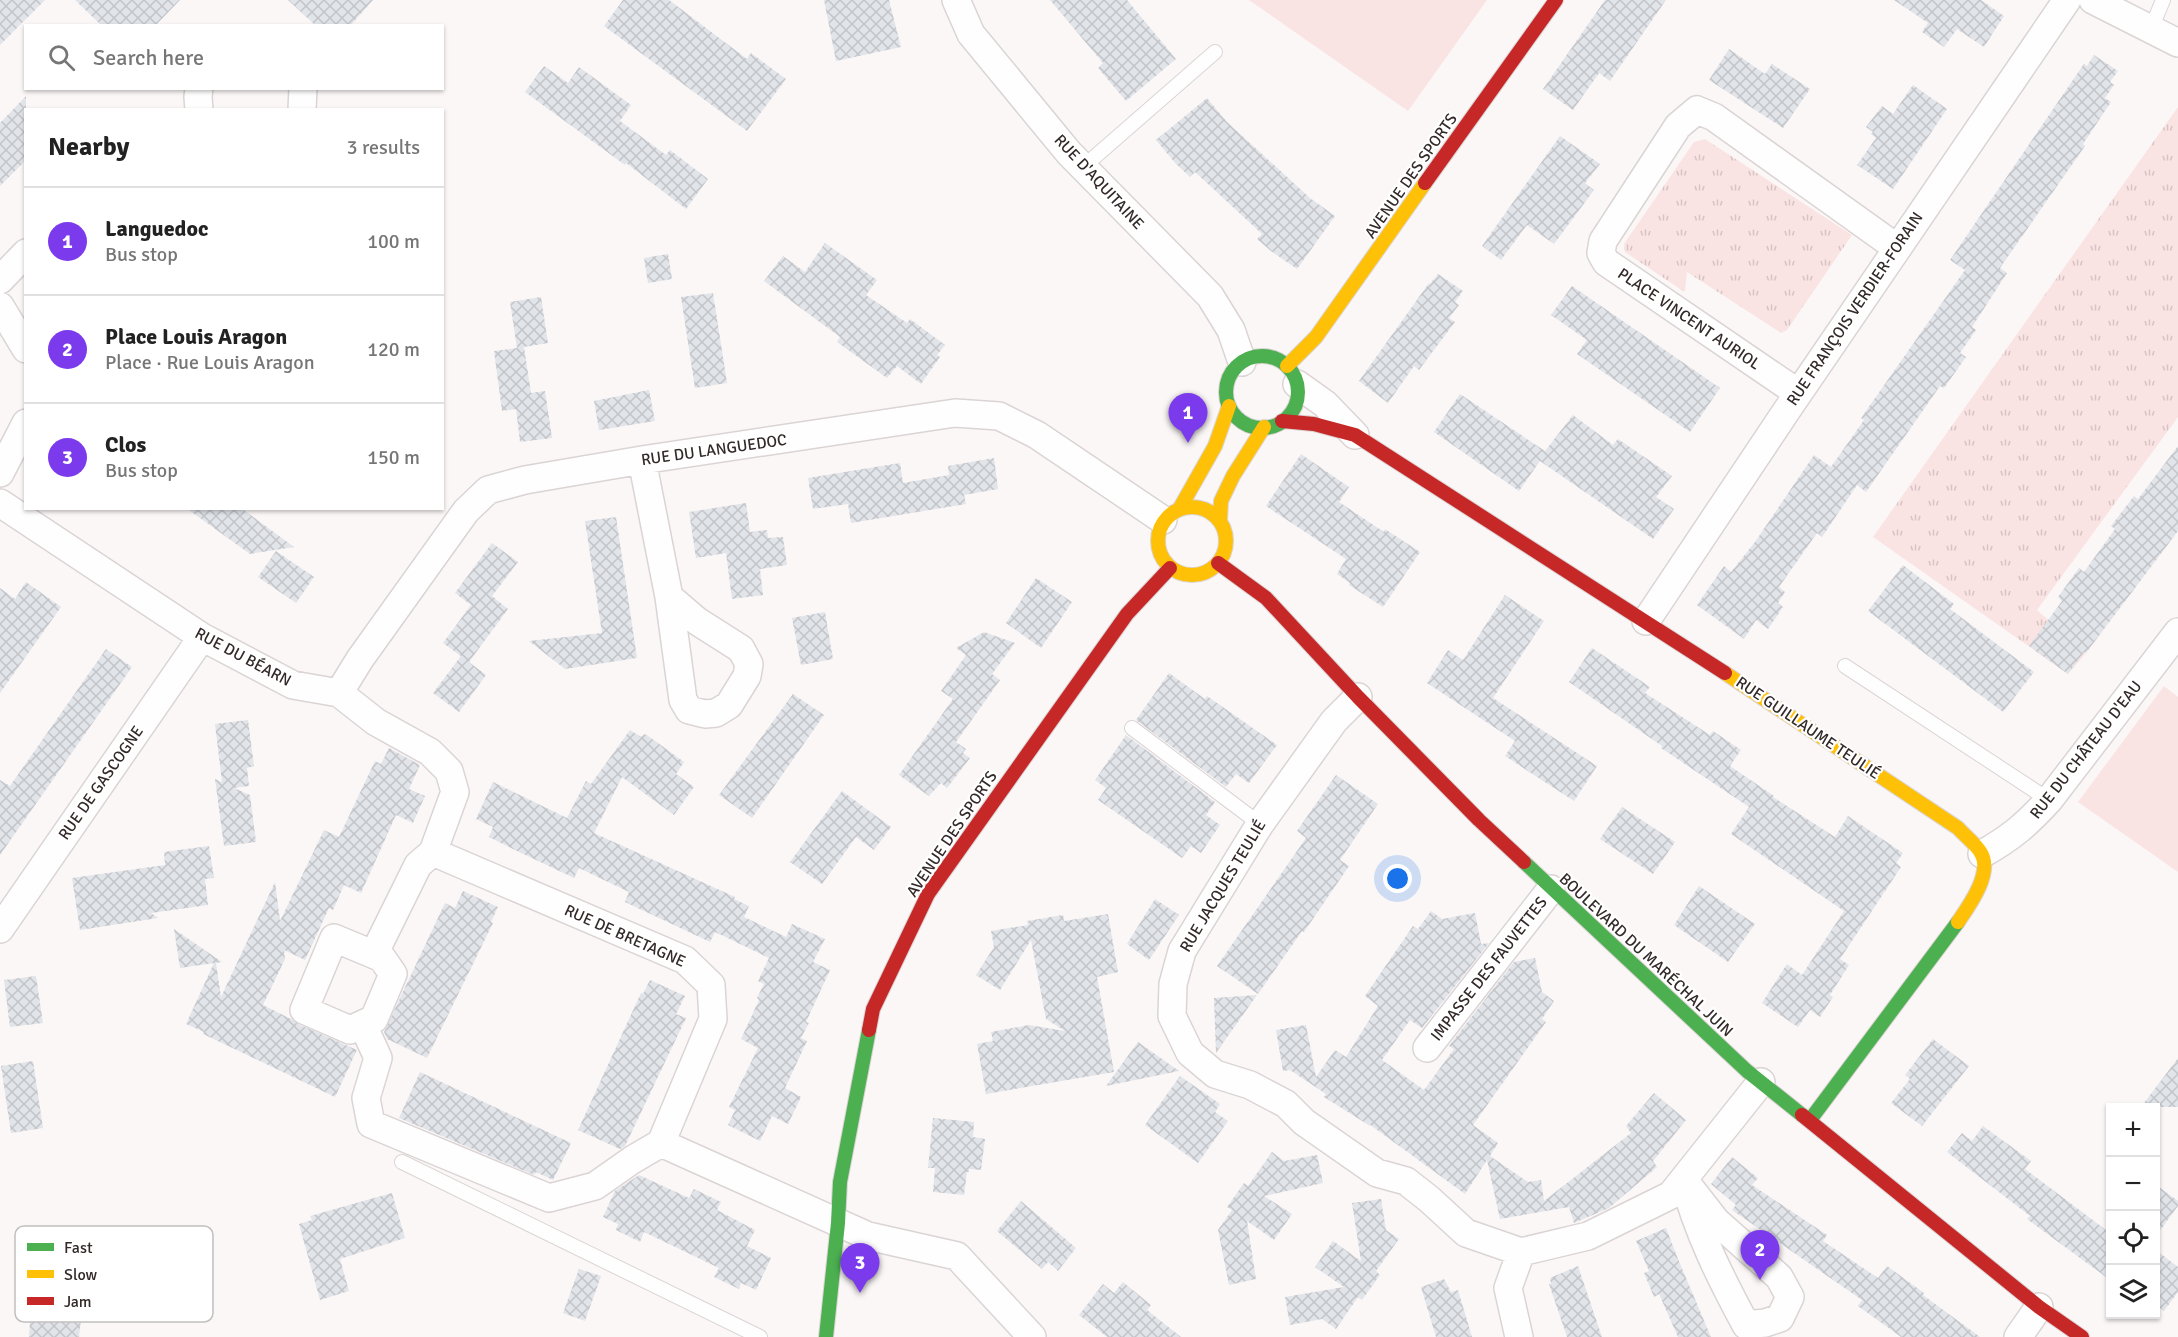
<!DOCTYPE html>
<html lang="en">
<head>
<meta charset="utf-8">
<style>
  :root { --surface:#fff; --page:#f6f6f6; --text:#222; --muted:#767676; --line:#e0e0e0; --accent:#7c3aed }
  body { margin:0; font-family:Signika,sans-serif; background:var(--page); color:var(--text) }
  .controls { position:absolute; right:18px; bottom:18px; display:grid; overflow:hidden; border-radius:0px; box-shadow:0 2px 4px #0004 }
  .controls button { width:54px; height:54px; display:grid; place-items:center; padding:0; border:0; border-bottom:2px solid var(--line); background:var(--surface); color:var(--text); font:30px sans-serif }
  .you { position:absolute; left:1398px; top:879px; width:21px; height:21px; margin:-15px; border:4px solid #fff; border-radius:50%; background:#1a73e8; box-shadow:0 0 0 9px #1a73e833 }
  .badge { display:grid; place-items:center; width:39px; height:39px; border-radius:50%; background:var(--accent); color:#fff; font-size:20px; font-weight:700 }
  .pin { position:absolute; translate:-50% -50px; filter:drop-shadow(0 2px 3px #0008) }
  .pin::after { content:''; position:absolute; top:32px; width:21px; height:18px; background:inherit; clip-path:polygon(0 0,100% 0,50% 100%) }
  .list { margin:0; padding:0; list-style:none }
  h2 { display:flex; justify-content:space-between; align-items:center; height:78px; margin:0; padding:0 24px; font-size:26px }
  h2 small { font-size:20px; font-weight:400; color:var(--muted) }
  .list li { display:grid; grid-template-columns:39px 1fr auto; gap:18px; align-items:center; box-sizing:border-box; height:108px; padding:0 24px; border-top:2px solid var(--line) }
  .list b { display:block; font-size:22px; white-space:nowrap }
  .list p { margin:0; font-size:20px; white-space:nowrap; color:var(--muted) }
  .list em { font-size:20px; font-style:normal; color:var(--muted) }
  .icon { flex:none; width:33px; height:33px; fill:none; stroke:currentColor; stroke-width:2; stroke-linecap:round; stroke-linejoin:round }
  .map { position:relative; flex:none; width:2178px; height:1337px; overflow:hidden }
  .search { position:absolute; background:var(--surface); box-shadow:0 2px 4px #0004; left:24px; top:24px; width:420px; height:66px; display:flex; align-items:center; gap:15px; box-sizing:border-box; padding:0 21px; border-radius:0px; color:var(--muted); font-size:22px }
  .panel { position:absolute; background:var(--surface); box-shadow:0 2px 4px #0004; left:24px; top:108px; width:420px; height:402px; border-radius:0px }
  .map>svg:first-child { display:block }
</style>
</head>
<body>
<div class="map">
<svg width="2178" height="1337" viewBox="0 0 2178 1337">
  <defs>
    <pattern id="park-tufts" width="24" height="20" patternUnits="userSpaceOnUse" patternTransform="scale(1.5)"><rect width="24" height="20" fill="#fae3e3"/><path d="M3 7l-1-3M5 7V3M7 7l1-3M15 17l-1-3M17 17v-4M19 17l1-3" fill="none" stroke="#d7c3c3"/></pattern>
    <pattern id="building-cross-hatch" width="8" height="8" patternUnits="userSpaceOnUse" patternTransform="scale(1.5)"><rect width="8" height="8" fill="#e1e4e9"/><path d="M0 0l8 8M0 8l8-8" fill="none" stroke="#c2c4c8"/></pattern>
  </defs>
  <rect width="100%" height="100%" fill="#fcf7f7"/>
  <path fill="#fae3e3" d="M1249,0H1487L1408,111Z
    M2164,686L2178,697V872L2078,802Z"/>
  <path fill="url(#park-tufts)" d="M2178,107V417L2037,610L2086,653L2068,674L1873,537Z
    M1705,139L1852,235L1787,330L1781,333L1687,272L1685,291H1683L1625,252L1624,244L1694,142Z"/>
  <path fill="url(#building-cross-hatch)" d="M0,0H45L0,45Z
    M75,0H180L155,26H102Z
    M288,0H373L350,26H316Z
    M623,0H669L747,59L751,53L786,79L747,131L604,26Z
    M824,0H889L901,47L836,61Z
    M1050,0H1127L1176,59L1126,101L1098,68L1103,63Z
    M1605,0H1666L1610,81L1599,73L1573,110L1543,89Z
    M1894,0H1981L2004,16L1984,47L1957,29L1944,47L1922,32L1928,23Z
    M1729,49L1765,74L1772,64L1810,89L1783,128L1709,80Z
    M2094,55L2118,71L2110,82L2114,85L2105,98L2111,102L2083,144L2085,146L2000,268L2007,273L1972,327L1976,330L1960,353L1966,357L1944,388L1940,386L1866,492L1857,485L1822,537L1817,533L1779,587L1785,592L1778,603L1783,607L1768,629L1756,620L1744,639L1697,605L1724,566L1731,572L1755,542L1814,455L1831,467L1864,420L1861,418L1965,270L1950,260L2077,74L2084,64L2087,66Z
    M544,66L568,83L579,67L631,105L620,121L666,155L670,150L708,179L686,209L626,163L625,165L525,92Z
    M1913,85L1947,109L1893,189L1857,165L1876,138L1871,134L1873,132L1866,127L1882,106L1893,114Z
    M26,96V160L0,186V123Z
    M1207,98L1227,122L1310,198L1335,216L1297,269L1271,251L1257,239L1262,234L1195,172L1190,177L1176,164L1156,140Z
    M1560,136L1600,164L1585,183L1594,190L1554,244L1527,225L1501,260L1482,246Z
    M825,243L877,280L866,295L907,323L910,319L945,345L937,355L940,357L921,384L897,366L887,378L837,342L840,337L764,281L783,256L805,272Z
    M668,254L672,279L648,283L644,258Z
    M1438,274L1463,291L1455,302L1459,305L1449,318L1455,322L1419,370L1414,366L1388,403L1359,381L1429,283L1430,284Z
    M1572,286L1720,388L1690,432L1577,354L1587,340L1551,315Z
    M713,293L727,383L695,388L681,297Z
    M541,297L548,343L524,347L531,393L545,391L552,438L520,442L516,409L502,411L494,351L517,348L510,302Z
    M649,390L655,421L599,430L594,401Z
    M1460,394L1545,451L1573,415L1613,445L1618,439L1672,476L1656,497L1674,509L1653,539L1540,461L1519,491L1434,432Z
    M2178,446V531L2086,653L2084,652L2068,674L2029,646L2062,601L2058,597L2079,568L2084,572L2115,529L2111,526L2134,496L2138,499Z
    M1301,454L1349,487L1339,502L1384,532L1385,529L1420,552L1383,607L1349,585L1350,583L1337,574L1346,559L1266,506Z
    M994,458L998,489L964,495L966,504L851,523L848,504L813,509L808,478L900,463L903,483L949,475L948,466Z
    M746,503L750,532L767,530L768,538L783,537L787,565L760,569L763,595L732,599L726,553L696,558L689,512Z
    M186,508H241L294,547L250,554Z
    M616,517L637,658L565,669L529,641L602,633L585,521Z
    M492,543L518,562L492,596L508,609L469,662L443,643L471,605L455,593Z
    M276,551L314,577L296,603L258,577Z
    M1903,565L1954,604L1950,609L2034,672L2003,712L1868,611Z
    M1036,578L1072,602L1041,648L1006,623Z
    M26,582L61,607L0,693V588L15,599Z
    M1505,595L1544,621L1493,698L1597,766L1574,801L1505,756L1515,741L1427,683L1448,650L1463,660Z
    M825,612L833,659L801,665L792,618Z
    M984,632L1015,643L992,674L1000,680L956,742L966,749L963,753L970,758L947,788L941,783L929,796L899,775L953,699L941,691L966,655L956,648Z
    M1592,648L1650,687L1645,693L1710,735L1713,731L1741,750L1730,766L1774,796L1773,797L1835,837L1848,816L1903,853L1896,863L1901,867L1840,959L1849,965L1830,995L1833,997L1820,1017L1810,1010L1798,1027L1762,1003L1787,964L1802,975L1844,911L1731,834L1749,807L1661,748L1662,746L1569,682Z
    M106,649L132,667L0,855V780L10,786Z
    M461,656L486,675L459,712L433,693Z
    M1169,673L1205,699L1207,696L1277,745L1249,783L1236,774L1226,787L1136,720Z
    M793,694L824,715L752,818L719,795Z
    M248,720L254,766L247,768L249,786L234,788L250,795L256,842L224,846L215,779L222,782L215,724Z
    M630,730L641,737L644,734L647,735L684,762L676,774L694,787L674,815L622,777L594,833L735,897L734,899L749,906L744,917L786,937L792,924L825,939L813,962L830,970L806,1022L809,1023L801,1038L807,1041L785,1088L801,1097L788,1124L772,1116L760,1141L728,1125L735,1110L729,1107L758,1048L741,1039L759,1000L757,998L764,984L758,981L769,958L715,932L710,942L625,902L629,892L579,868L574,878L515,850L489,837L493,827L476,819L493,782L567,818L586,781L591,784Z
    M1126,735L1215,802L1206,815L1220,825L1201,853L1191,846L1182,858L1098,800L1106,788L1095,780Z
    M389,748L420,765L409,789L425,796L413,823L396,815L361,893L344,885L333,910L329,908L305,960L284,950L285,959L263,1005L291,1019L298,1024L357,1050L335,1097L203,1034L204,1032L186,1024L214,963L180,968L174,929L222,962L216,963L221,997L275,882L280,921L324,830L339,837L375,761L381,764Z
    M1336,775L1378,804L1340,860L1349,866L1304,932L1302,931L1258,994L1217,966L1306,838L1297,831Z
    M842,791L891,827L874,850L856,837L822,884L790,862Z
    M1622,807L1675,842L1653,874L1600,839Z
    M209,846L214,878L205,879L208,905L151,913L158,918L80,930L72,878L165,865L164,852Z
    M1699,886L1755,924L1728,962L1674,925Z
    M463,891L498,907L491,922L493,923L427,1058L387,1039L384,1032L445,903L455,908Z
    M1155,899L1179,915L1149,960L1127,944Z
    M1431,911L1442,919L1475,913L1481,944L1489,943L1422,1028L1410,1020L1382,1060L1424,1090L1454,1049L1449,1046L1514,962L1535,958L1542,992L1554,1001L1542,1019L1546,1022L1473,1125L1498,1143L1490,1156L1528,1182L1541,1180L1544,1201L1631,1133L1626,1126L1654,1093L1686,1120L1653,1161L1657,1167L1609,1208L1574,1223L1569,1207L1500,1219L1487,1160L1465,1194L1369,1124L1370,1126L1324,1097L1326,1094L1290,1070L1283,1071L1276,1030L1306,1025L1316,1077L1335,1050L1346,1057L1378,1006L1365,996L1413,926L1418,929Z
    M1108,914L1118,972L1097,977L1114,1072L986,1094L977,1044L993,1041L991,1032L1029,1025L1065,1031L1046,1019L1031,940L1000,990L976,975L994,947L991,931L1028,925L1027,921L1063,915L1064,921Z
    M36,976L43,1023L10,1027L4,980Z
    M650,980L685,996L676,1014L686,1018L625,1146L620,1149L578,1130L641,993L643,994Z
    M1257,995L1216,1053L1214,998Z
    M1933,1039L1969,1066L1922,1126L1891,1103L1910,1079L1905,1075Z
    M1138,1042L1179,1071L1106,1086Z
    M2178,1058V1107H2141Z
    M33,1061L43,1128L11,1133L1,1066Z
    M420,1072L571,1143L553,1180L536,1172L534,1175L399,1118Z
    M1180,1076L1220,1104L1215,1112L1228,1121L1198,1163L1145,1125Z
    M933,1118L974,1122L973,1137L985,1139L981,1170L969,1169V1172H967L964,1195L933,1192L935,1168H928Z
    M1983,1126L2031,1161L2025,1169L2110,1233V1280L2027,1219L2030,1216L1947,1152L1962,1133L1972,1141Z
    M1272,1152L1284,1161L1317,1155L1323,1183L1264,1196L1292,1214L1274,1240L1247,1221L1256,1279L1229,1285L1218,1230L1232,1210L1227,1207L1244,1183L1248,1186Z
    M1732,1157L1758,1178L1752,1185L1827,1235L1823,1241L1878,1278L1887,1266L1924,1293L1923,1295L1980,1337H1901L1858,1306L1862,1300L1732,1210L1736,1205L1711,1184Z
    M639,1175L689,1198L694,1189L721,1202L717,1210L755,1230L747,1246L771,1258L756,1290L741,1283L739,1289L714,1277L719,1268L644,1232L640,1242L616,1230L618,1224L603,1217L615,1191Z
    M2159,1187L2178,1201V1206L2156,1236V1192Z
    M392,1193L405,1238L340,1259L349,1291L320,1300L299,1224L312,1220L310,1216Z
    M1381,1199L1386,1230L1399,1239L1376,1271L1380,1275L1362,1300L1358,1297L1336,1329L1322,1319L1290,1325L1285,1297L1344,1287L1315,1267L1333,1241L1361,1261L1352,1203Z
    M1021,1201L1076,1248L1058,1271L1048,1262L1042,1269L997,1231Z
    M1666,1228L1678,1259L1711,1337H1678L1659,1294L1654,1297L1644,1273L1649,1271L1636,1241Z
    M2156,1250L2178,1267V1292L2164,1311L2156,1305Z
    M1578,1266L1602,1337H1567L1549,1284H1551L1550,1278Z
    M579,1269L601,1276L585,1321L563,1313Z
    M1444,1279L1451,1292L1458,1290L1472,1337H1436L1421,1287Z
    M1123,1282L1151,1305L1147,1310L1181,1337H1107L1079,1315L1103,1284L1114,1293Z
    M31,1307L82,1311L79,1337H29Z"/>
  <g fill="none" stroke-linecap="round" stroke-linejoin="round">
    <g stroke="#dbd4d4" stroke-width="16">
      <path id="lane" d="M2151,29L2163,0
        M1082,168L1215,52
        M1845,666L2049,800
        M1132,728L1260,824
        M402,1162L760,1337"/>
    </g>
    <g stroke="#dbd4d4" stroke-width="30">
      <path id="street" d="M956,0L971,34L1069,153L1210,296L1231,330L1242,362
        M2093,0L2178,43
        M199,88L198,97L199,110
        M302,110L303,88
        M0,280L26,253
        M0,306L26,349
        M1297,384L1325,404L1355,435
        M1798,393L1606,262L1601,253L1603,241L1678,126L1697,110L1714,117L1897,248
        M642,460L669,597L683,700L689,710L705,714L716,713L729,705L747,676L749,664L741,649L697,621L669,597
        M0,473L26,423
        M0,503L202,637L293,685L339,693L376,722L430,752L449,771L455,792L433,852L418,865L374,954
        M1646,621L1787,410L2067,0
        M339,693L360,659L466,511L488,490L525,480L642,460L955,413L999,416L1037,435L1163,520
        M1358,697L1334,721L1260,824L1182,951L1173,984L1172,1016L1190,1053L1215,1074L1250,1085L1286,1104L1304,1122L1377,1173L1406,1181L1429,1199L1466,1233L1521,1252
        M433,852L685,960L711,985L713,1019L661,1143L868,1236L957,1256L1032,1337
        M1982,854C2011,838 2027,824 2049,800L2178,632
        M0,929L202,637
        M334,938L382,958L393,974L374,1019L350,1030L304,1010Z
        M363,1025L378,1058L366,1098L371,1124L549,1198L595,1186L632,1160L661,1143
        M1427,1048L1551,889
        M1684,1180L1716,1221L1779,1277L1790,1297L1780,1318L1765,1323L1746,1325C1721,1279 1697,1231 1684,1180Z
        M1521,1252L1588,1236L1671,1195L1761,1082
        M1519,1337L1508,1288L1521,1252
        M2018,1337L2039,1307"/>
    </g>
    <g stroke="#dbd4d4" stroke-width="16">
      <path id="fast" d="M1226 392a36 36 0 1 1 72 0a36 36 0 1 1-72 0Z
        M1524,862L1747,1071L1802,1115
        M1810,1120L1958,922
        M826,1337L838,1223L840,1182L869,1030"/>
    </g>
    <g stroke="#dbd4d4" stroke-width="16">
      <path id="slow" d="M1287,366L1316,337L1425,183
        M1158 541a34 34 0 1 1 68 0a34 34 0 1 1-68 0Z
        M1180,508L1215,446L1229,406
        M1220,520L1221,501L1233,476L1264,427
        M1725,673L1958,828C1965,836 1976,844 1981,853C1993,873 1969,906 1958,922"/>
    </g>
    <g stroke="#dbd4d4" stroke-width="16">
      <path id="jam" d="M1425,183L1556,0
        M1282,421L1314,424L1355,435L1725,673
        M1218,563L1266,598L1358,697L1479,820L1524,862
        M869,1030L873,1009L928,894L1127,614L1170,568
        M1802,1115L2039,1307L2082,1337"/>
    </g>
    <use href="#lane" stroke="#fffefe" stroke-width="14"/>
    <use href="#street" stroke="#fffefe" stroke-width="27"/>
    <use href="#fast" stroke="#4caf50" stroke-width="14"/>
    <use href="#slow" stroke="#ffc107" stroke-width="14"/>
    <use href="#jam" stroke="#c62828" stroke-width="14"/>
  </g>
  <g text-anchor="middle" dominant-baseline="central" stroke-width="4.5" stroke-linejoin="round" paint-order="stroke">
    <g font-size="16" fill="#332929" stroke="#fff">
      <text transform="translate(1411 176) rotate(-55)">AVENUE DES SPORTS</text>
      <text transform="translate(1099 182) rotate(47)">RUE D'AQUITAINE</text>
      <text transform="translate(1855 309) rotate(-56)">RUE FRANÇOIS VERDIER-FORAIN</text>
      <text transform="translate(1689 319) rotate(34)">PLACE VINCENT AURIOL</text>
      <text transform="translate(714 450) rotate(-8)">RUE DU LANGUEDOC</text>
      <text transform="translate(243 657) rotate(28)">RUE DU BÉARN</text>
      <text transform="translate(1808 728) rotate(34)">RUE GUILLAUME TEULIÉ</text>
      <text transform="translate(2086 750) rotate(-52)">RUE DU CHÂTEAU D'EAU</text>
      <text transform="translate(101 783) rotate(-55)">RUE DE GASCOGNE</text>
      <text transform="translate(952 834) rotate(-56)">AVENUE DES SPORTS</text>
      <text transform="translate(1223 886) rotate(-59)">RUE JACQUES TEULIÉ</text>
      <text transform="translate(625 936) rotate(24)">RUE DE BRETAGNE</text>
      <text transform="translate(1646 955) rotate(43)">BOULEVARD DU MARÉCHAL JUIN</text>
      <text transform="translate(1489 969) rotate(-52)">IMPASSE DES FAUVETTES</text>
    </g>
  </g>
  <rect x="15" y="1226" width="198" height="96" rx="9" fill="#fff" stroke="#c2bfbf" stroke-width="1.5"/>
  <rect x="27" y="1243" width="27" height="8" fill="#4caf50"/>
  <rect x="27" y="1270" width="27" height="8" fill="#ffc107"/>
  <rect x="27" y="1297" width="27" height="8" fill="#c62828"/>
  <g font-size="16" fill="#332929">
    <text x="64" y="1253">Fast</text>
    <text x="64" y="1280">Slow</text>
    <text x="64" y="1307">Jam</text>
  </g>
</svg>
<div class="controls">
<button>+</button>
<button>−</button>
<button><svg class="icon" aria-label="locate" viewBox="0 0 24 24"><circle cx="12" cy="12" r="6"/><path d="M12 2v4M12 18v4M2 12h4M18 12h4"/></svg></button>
<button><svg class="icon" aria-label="layers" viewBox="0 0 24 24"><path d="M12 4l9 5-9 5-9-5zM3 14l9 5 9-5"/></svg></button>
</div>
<div class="you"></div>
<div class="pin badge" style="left:1188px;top:443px">1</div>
<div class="pin badge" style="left:1760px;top:1280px">2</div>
<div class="pin badge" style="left:860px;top:1293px">3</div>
<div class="search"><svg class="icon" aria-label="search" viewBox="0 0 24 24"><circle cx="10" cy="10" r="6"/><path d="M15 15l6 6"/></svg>Search here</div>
<section class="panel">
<h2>Nearby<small>3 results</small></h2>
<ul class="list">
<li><span class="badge">1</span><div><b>Languedoc</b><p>Bus stop</p></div><em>100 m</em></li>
<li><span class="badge">2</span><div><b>Place Louis Aragon</b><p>Place · Rue Louis Aragon</p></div><em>120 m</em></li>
<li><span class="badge">3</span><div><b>Clos</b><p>Bus stop</p></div><em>150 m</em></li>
</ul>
</section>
</div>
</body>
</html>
